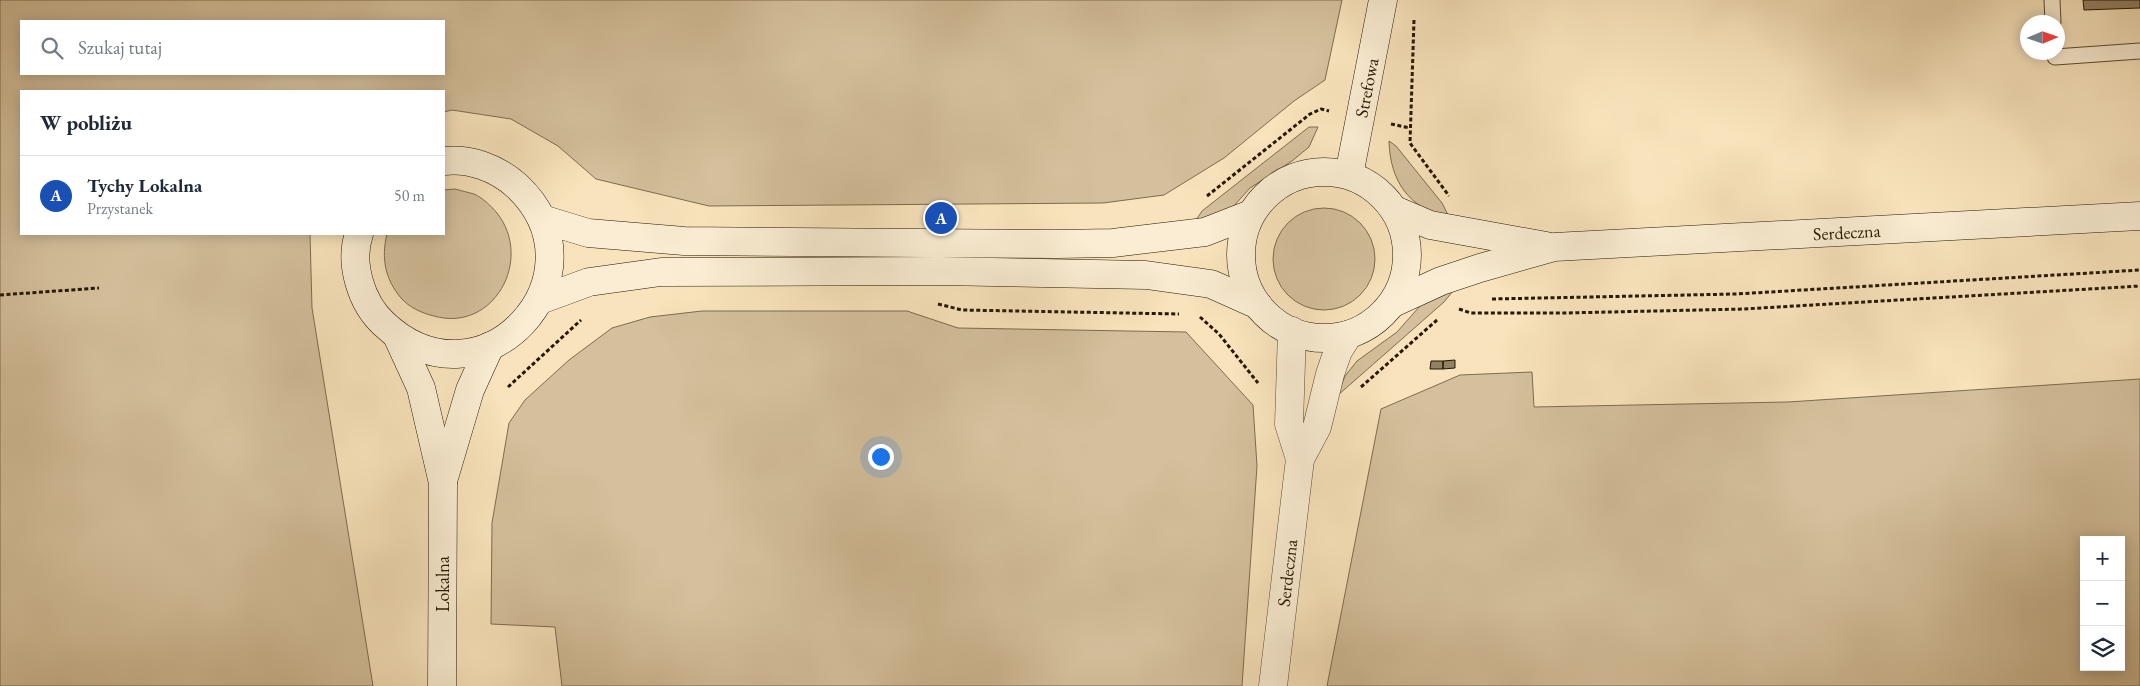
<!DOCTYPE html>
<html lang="pl">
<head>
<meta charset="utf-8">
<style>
  :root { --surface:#fff; --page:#f2f2f3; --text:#1f2937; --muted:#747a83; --line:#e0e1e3; --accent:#8f2418 }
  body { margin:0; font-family:"EB Garamond",serif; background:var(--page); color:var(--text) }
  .controls { position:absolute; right:15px; bottom:15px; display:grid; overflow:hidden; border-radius:0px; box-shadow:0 2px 12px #0003 }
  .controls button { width:45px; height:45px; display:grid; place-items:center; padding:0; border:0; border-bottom:1px solid var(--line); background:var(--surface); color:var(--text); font:25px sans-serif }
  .compass { position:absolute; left:2020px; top:15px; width:45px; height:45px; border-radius:50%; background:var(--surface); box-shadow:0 2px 12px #0003; rotate:88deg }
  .you { position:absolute; left:880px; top:456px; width:18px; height:18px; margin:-12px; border:4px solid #fff; border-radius:50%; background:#1a73e8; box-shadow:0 0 0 8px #1a73e833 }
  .badge { display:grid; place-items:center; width:32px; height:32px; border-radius:50%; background:var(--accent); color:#fff; font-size:16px; font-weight:700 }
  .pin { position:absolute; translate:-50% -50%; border:2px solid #fff; box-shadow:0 1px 5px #0006 }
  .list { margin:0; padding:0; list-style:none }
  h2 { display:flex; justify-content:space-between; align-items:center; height:65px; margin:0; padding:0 20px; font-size:21px }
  h2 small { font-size:16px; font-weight:400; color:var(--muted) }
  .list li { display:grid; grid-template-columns:32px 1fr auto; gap:15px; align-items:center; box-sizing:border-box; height:80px; padding:0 20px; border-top:1px solid var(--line) }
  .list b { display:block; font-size:19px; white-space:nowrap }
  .list p { margin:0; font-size:16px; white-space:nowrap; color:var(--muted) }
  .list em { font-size:16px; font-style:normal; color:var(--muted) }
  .icon { flex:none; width:28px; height:28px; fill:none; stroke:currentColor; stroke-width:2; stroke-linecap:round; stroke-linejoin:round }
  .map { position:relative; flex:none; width:2140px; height:686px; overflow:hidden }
  .search { position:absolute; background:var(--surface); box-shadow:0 2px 12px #0003; left:20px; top:20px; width:425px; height:55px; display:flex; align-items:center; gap:12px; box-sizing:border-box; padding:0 18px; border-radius:0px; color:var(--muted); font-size:19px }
  .panel { position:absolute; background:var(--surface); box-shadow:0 2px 12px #0003; left:20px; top:90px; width:425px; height:145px; border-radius:0px }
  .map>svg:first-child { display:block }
</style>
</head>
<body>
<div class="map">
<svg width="2140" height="686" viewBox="0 0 2140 686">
  <rect width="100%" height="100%" fill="#f8e3bc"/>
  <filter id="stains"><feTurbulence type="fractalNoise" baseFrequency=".004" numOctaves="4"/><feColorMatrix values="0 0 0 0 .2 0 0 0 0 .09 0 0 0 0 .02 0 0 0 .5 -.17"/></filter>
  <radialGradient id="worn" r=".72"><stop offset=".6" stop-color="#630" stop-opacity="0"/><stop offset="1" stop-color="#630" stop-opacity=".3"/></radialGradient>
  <path fill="#d4c09c" stroke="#7c6c4f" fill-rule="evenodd" d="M0,0H1342L1325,80L1294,101L1224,158L1164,195L1103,203L709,206L596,179L558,146L511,119L452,110L444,112V91H21V234H310L312,308L373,686H0ZM21,21H444V74H21Z
    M1309,127H1318L1309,147L1292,161L1250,188L1232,208L1211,218L1196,220L1202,211Z
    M1389,141L1396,146L1442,203L1449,217C1409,209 1390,181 1389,141Z
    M455,189C461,191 468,192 474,194C483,198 491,206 497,213C534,260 493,333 434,316C421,313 409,307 401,298C385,279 381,258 387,234H444V190Z
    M1273 259a51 51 0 1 1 102 0a51 51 0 1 1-102 0Z
    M1453,291L1444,302L1337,396L1345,376L1357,361L1397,332L1420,306Z
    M702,311H907L958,328L1186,332L1253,405L1257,466L1242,686H562L555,627L491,624L492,523L509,423L525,400L569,360L612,328L650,317Z
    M1532,372L1534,407L1788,402L2140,379V686H1327L1381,409L1460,375ZM2084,540H2121V667H2084Z"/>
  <path fill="#938163" stroke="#251702" d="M2083,0H2140V8L2084,10Z
    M1455,360V368L1443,369V361Z
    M1431,361H1443V369H1430Z"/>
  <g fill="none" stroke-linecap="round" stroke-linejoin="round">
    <g stroke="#5a4a30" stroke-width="17">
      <path id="lane" d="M2052,0L2053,22
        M2054,52L2055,57L2140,51"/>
    </g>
    <g stroke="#5a4a30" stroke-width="29">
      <g id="street">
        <path d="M1292,331L1289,424L1300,459"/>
        <path id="s1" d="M1273,686L1300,459L1317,427L1330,374L1338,351L1348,335"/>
      </g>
    </g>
    <g stroke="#251702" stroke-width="29">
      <g id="secondary">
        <circle cx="1324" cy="255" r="83"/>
        <path id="s2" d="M1349,175L1383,0"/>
        <path d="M1395,210L1430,225L1546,246"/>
        <path d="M542,219L588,233L684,241L1057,244L1113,243L1205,232L1251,214"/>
        <path d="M359,234C349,263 361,303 384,324C482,416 611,275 517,186C497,168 470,158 444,161"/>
        <path d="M540,300L589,282L661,272L941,271L1146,275L1211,284L1258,305"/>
        <path id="s3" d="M1393,303L1441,281L1480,268L1554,247L2140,216"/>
        <path d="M398,338L421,388L443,483L442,686"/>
        <path d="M443,481L470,390L490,346"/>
      </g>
    </g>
    <path stroke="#251702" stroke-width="3" stroke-dasharray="4 2.5" stroke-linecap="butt" d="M1414,20L1410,143L1449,196
      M1391,124L1410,128
      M1207,196L1310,114L1321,109L1329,111
      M0,295L99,288
      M1492,299L1736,294L2140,270
      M938,304L962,310L1179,314
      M1459,309L1471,313H1565L1744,309L2140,286
      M1200,317L1219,334L1258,383
      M508,387L581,320
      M1361,387L1437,320"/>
    <use href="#lane" stroke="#faedd3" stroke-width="15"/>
    <use href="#street" stroke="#faedd3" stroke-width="28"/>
    <use href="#secondary" stroke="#faedd3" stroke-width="28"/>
  </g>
  <g text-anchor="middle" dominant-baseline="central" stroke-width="4" stroke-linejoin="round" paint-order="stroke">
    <g font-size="18" fill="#251702" stroke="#faedd3">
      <text stroke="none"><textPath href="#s2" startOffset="89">Strefowa</textPath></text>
      <text stroke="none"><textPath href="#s3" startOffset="464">Serdeczna</textPath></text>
      <text stroke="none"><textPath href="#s1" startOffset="114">Serdeczna</textPath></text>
      <text transform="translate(442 584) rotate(-90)">Lokalna</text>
    </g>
  </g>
  <rect width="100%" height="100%" filter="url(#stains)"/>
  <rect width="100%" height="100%" fill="url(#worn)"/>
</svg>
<div class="controls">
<button>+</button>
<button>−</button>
<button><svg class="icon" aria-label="layers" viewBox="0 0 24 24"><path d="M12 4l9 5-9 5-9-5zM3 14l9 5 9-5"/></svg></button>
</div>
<svg class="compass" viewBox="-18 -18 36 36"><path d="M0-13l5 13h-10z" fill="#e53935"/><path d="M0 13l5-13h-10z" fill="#747a83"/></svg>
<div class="you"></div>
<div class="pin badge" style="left:941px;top:218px;background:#1a4fb4">A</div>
<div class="search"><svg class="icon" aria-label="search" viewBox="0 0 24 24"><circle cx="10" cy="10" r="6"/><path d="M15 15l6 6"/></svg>Szukaj tutaj</div>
<section class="panel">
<h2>W pobliżu<small></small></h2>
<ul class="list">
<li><span class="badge" style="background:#1a4fb4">A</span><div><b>Tychy Lokalna</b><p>Przystanek</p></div><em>50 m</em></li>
</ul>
</section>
</div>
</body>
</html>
